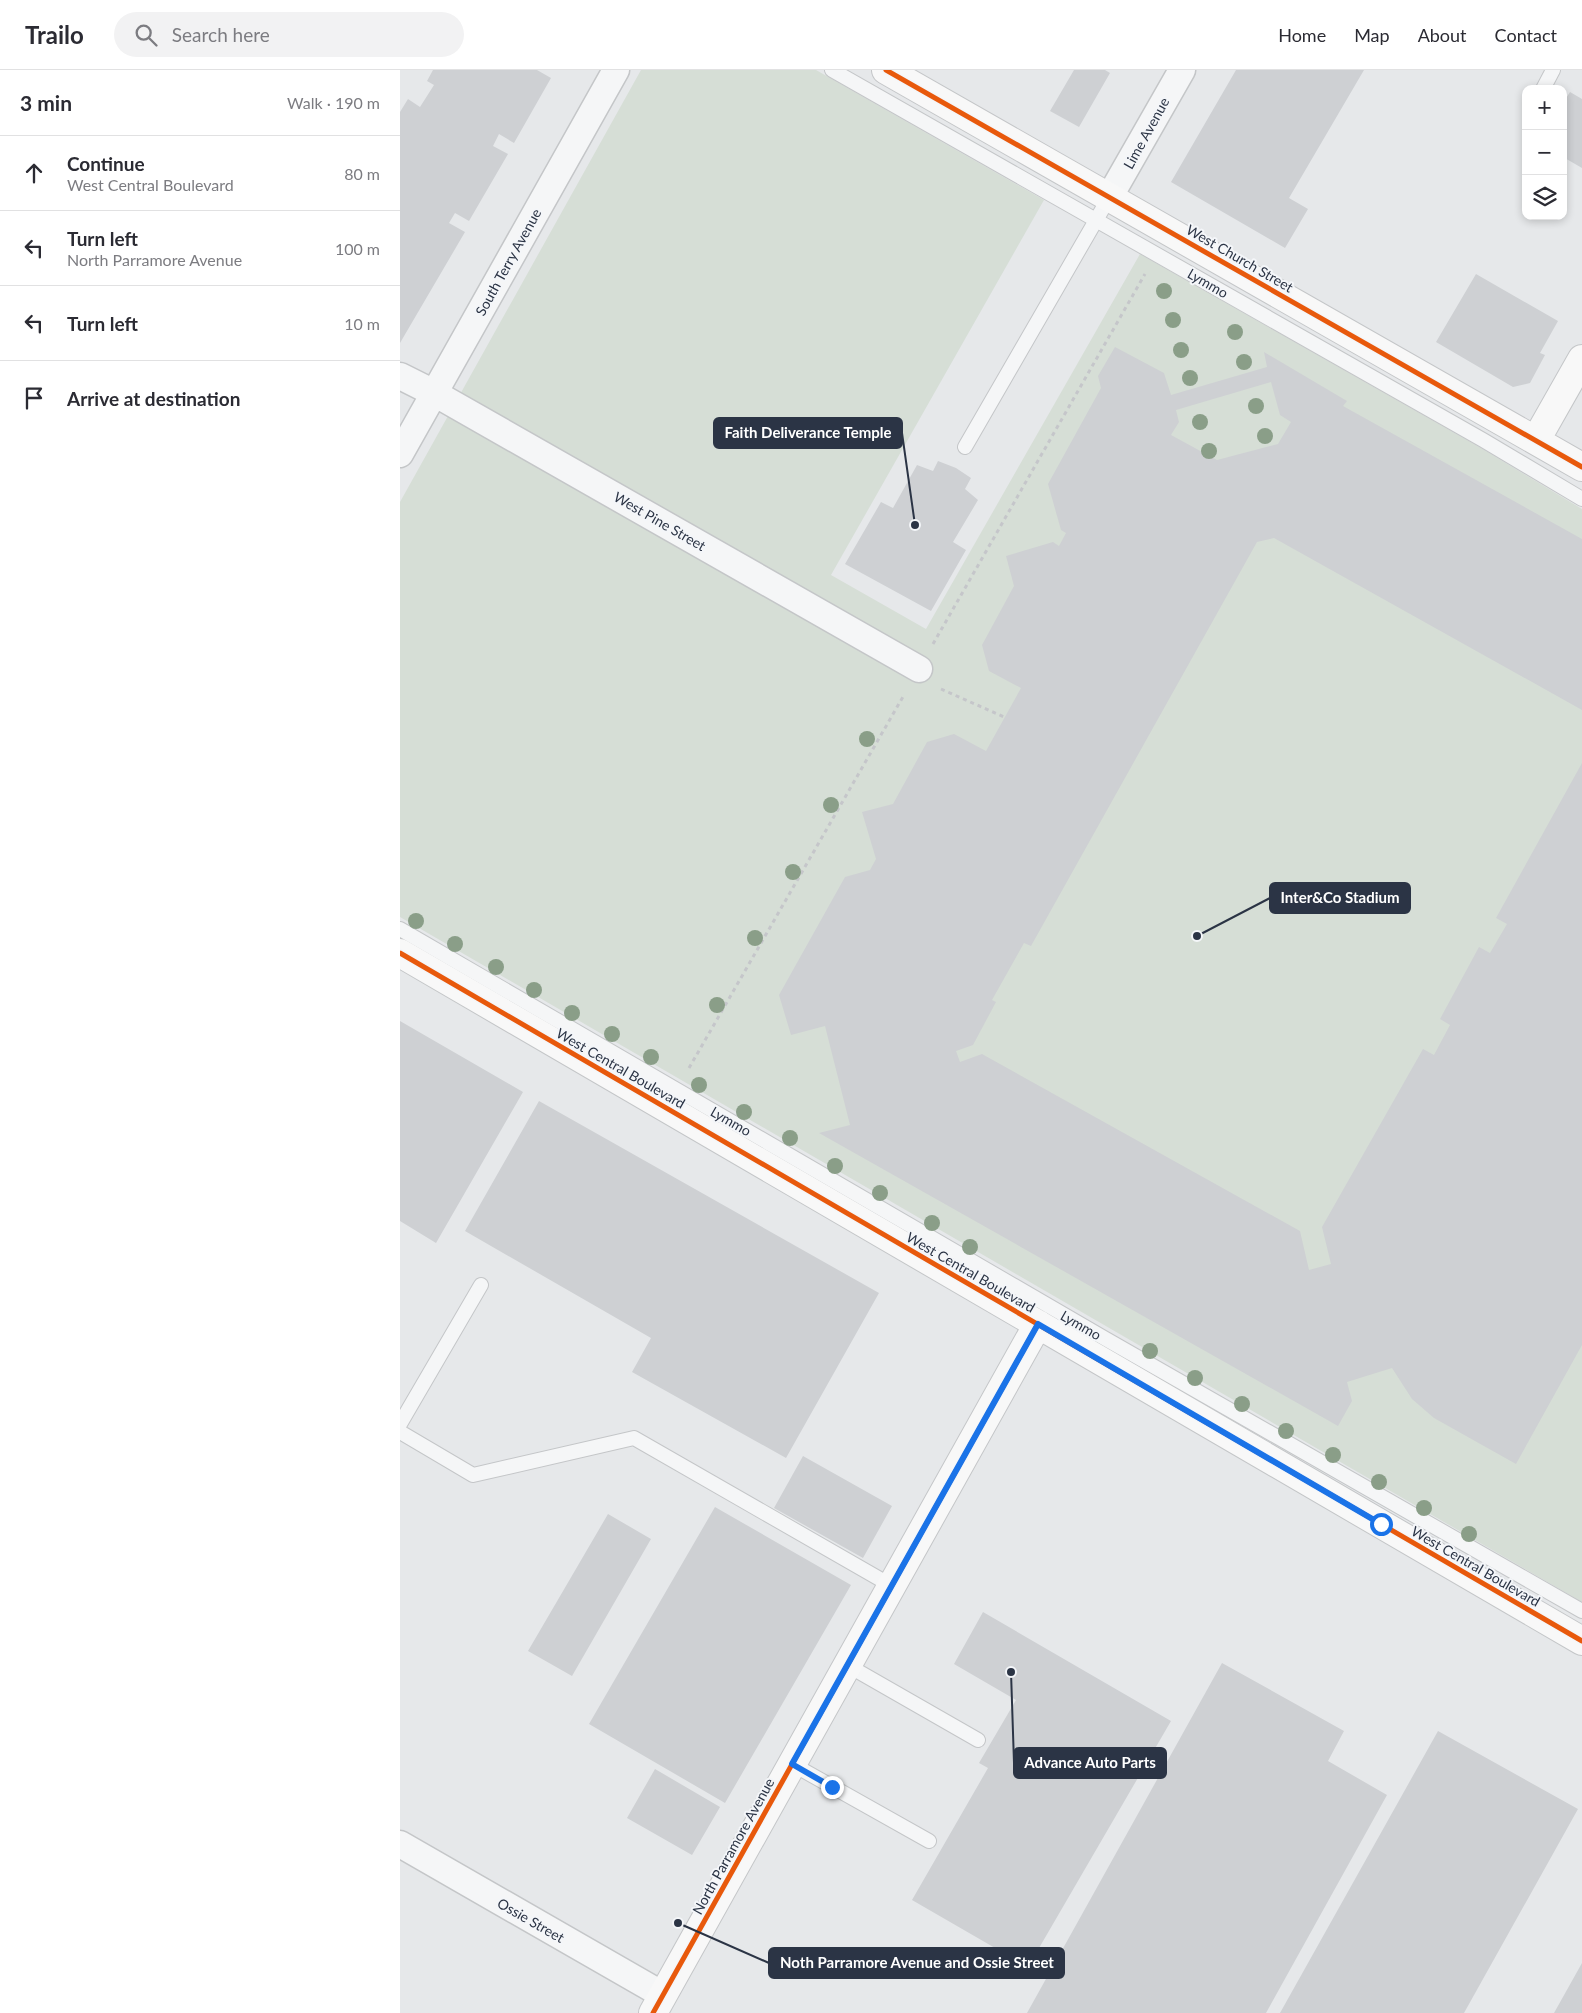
<!DOCTYPE html>
<html lang="en">
<head>
<meta charset="utf-8">
<style>
  :root { --surface:#fff; --page:#f2f2f3; --text:#2b2b33; --muted:#7c7c81; --line:#e1e1e2 }
  body { margin:0; font-family:Lato,sans-serif; background:var(--page); color:var(--text) }
  .controls { position:absolute; right:15px; top:15px; display:grid; overflow:hidden; border-radius:10px; box-shadow:0 2px 8px #0003 }
  .controls button { width:45px; height:45px; display:grid; place-items:center; padding:0; border:0; border-bottom:1px solid var(--line); background:var(--surface); color:var(--text); font:25px sans-serif }
  .stop { position:absolute; width:15px; height:15px; margin:-11px; border:4px solid #1a73e8; border-radius:50%; background:#fff }
  .stop.end { background:#1a73e8; border-color:#fff; box-shadow:0 1px 5px #0008 }
  .list { margin:0; padding:0; list-style:none }
  h2 { display:flex; justify-content:space-between; align-items:center; height:65px; margin:0; padding:0 20px; font-size:21px }
  h2 small { font-size:16px; font-weight:400; color:var(--muted) }
  .list li { display:grid; grid-template-columns:32px 1fr auto; gap:15px; align-items:center; box-sizing:border-box; height:75px; padding:0 20px; border-top:1px solid var(--line) }
  .list b { display:block; font-size:19px; white-space:nowrap }
  .list p { margin:0; font-size:16px; white-space:nowrap; color:var(--muted) }
  .list em { font-size:16px; font-style:normal; color:var(--muted) }
  .icon { flex:none; width:28px; height:28px; fill:none; stroke:currentColor; stroke-width:2; stroke-linecap:round; stroke-linejoin:round }
  .map { position:relative; flex:none; width:1182px; height:1943px; overflow:hidden }
  header { display:flex; align-items:center; gap:30px; box-sizing:border-box; height:70px; padding:0 25px; background:var(--surface); border-bottom:1px solid var(--line) }
  header strong { font-size:24px }
  nav { display:flex; gap:28px; margin-inline-start:auto; font-size:18px }
  .search { width:350px; height:45px; background:var(--page); display:flex; align-items:center; gap:12px; box-sizing:border-box; padding:0 18px; border-radius:28px; color:var(--muted); font-size:19px }
  main { display:flex }
  aside { flex:1; background:var(--surface) }
  .map>svg:first-child { display:block }
</style>
</head>
<body>
<header>
<strong>Trailo</strong>
<div class="search"><svg class="icon" aria-label="search" viewBox="0 0 24 24"><circle cx="10" cy="10" r="6"/><path d="M15 15l6 6"/></svg>Search here</div>
<nav><a>Home</a><a>Map</a><a>About</a><a>Contact</a></nav>
</header>
<main>
<aside>
<h2>3 min<small>Walk · 190 m</small></h2>
<ul class="list">
<li><svg class="icon" aria-label="ahead" viewBox="0 0 24 24"><path d="M12 20V5M6 11l6-6 6 6"/></svg><div><b>Continue</b><p>West Central Boulevard</p></div><em>80 m</em></li>
<li><svg class="icon" aria-label="left" viewBox="0 0 24 24"><path d="M17 20v-9H6M10 6l-5 5 5 5"/></svg><div><b>Turn left</b><p>North Parramore Avenue</p></div><em>100 m</em></li>
<li><svg class="icon" aria-label="left" viewBox="0 0 24 24"><path d="M17 20v-9H6M10 6l-5 5 5 5"/></svg><div><b>Turn left</b></div><em>10 m</em></li>
<li><svg class="icon" aria-label="arrive" viewBox="0 0 24 24"><path d="M6 21V4h12l-3 4 3 4H6"/></svg><div><b>Arrive at destination</b></div></li>
</ul>
</aside>
<div class="map">
<svg width="1182" height="1943" viewBox="0 0 1182 1943">
  <rect width="100%" height="100%" fill="#e6e8ea"/>
  <path fill="#d6ded6" d="M241,0H416L644,130L431,505L526,559L740,184L1081,378L1182,439V1532L0,847V432Z"/>
  <path fill="#ced0d3" fill-rule="evenodd" d="M33,0H137L151,8L114,73L99,64L93,76L108,84L69,151L55,143L49,153L65,162L0,273V42L8,29L20,37L34,15L27,11Z
    M674,0H705L710,3L679,57L650,41Z
    M836,0H964L889,128L908,139L885,178L771,112Z
    M1170,22L1182,29V98L1163,87V33Z
    M1076,204L1158,251L1140,283L1145,285L1130,313L1113,317L1036,272Z
    M715,277L764,303L771,325L867,297L864,282L947,331L943,336L1182,469V640L874,468L857,472L631,876L624,873L592,930L596,932L573,975L556,981L560,992L582,984L900,1161L909,1200L931,1194L922,1157L1023,979L1034,985L1050,955L1040,949L1079,877L1090,883L1107,854L1096,848L1182,693V1275L1116,1394L1034,1348L1012,1329L992,1298L947,1312L952,1331L938,1356L419,1063L450,1055L425,956L391,965L379,925L445,807L470,800L476,789L462,742L493,734L527,672L554,664L586,681L621,618L589,601L582,575L614,516L606,486L653,472L659,476L666,463L661,460L648,414L701,318L698,306ZM871,312L880,345L891,352L878,374L817,390L771,365L779,352L776,340Z
    M538,391L556,398L571,408L565,419L578,430L553,472L566,480L531,541L445,494L481,432L493,438L517,395L533,401Z
    M0,951L123,1022L36,1173L0,1151Z
    M139,1031L479,1223L386,1388L232,1302L251,1268L65,1161Z
    M403,1386L492,1436L463,1488L374,1438Z
    M315,1437L451,1515L325,1733L189,1654Z
    M208,1444L251,1469L172,1606L128,1581Z
    M583,1542L771,1651L628,1897L512,1830L588,1698L579,1693L616,1630L554,1594Z
    M822,1593L944,1661L928,1691L987,1725L866,1943H627Z
    M1038,1661L1178,1739L1064,1943H880Z
    M255,1699L320,1737L292,1785L227,1748Z
    M1182,1893V1943H1154Z"/>
  <g fill="none" stroke-linecap="round" stroke-linejoin="round">
    <g stroke="#c4c6c8" stroke-width="16">
      <path id="lane" d="M432,0L1083,370L1182,429
        M1143,19L1153,0
        M565,377L710,126
        M0,859L704,1268L1182,1541
        M0,1354L81,1215
        M0,1362L73,1405L234,1368L492,1516
        M447,1595L578,1670
        M392,1694L529,1771"/>
    </g>
    <g stroke="#c4c6c8" stroke-width="29">
      <path id="street" d="M710,126L782,0
        M0,306L34,323L519,599
        M0,384L216,0
        M0,1774L263,1925"/>
    </g>
    <g stroke="#c4c6c8" stroke-width="30">
      <path id="secondary" d="M486,0L1182,397
        M1136,370L1182,289
        M0,883L1182,1571
        M253,1943L638,1254"/>
    </g>
    <path stroke="#c5c6ca" stroke-width="3" stroke-dasharray="4 4" stroke-linecap="butt" d="M533,574L745,204
      M541,619L604,647
      M289,998L504,625"/>
    <use href="#lane" stroke="#f5f6f7" stroke-width="14"/>
    <use href="#street" stroke="#f5f6f7" stroke-width="26"/>
    <use href="#secondary" stroke="#f8f8f8" stroke-width="28"/>
    <g stroke="#f4f6f9" stroke-width="8">
      <path id="cycleway" d="M486,0L1182,397
        M0,883L1182,1571
        M253,1943L638,1254"/>
    </g>
    <use href="#cycleway" stroke="#e8590c" stroke-width="5"/>
  </g>
  <g fill="#8a9e88">
    <circle cx="764" cy="221" r="8"/>
    <circle cx="773" cy="250" r="8"/>
    <circle cx="835" cy="262" r="8"/>
    <circle cx="781" cy="280" r="8"/>
    <circle cx="844" cy="292" r="8"/>
    <circle cx="790" cy="308" r="8"/>
    <circle cx="856" cy="336" r="8"/>
    <circle cx="800" cy="352" r="8"/>
    <circle cx="865" cy="366" r="8"/>
    <circle cx="809" cy="381" r="8"/>
    <circle cx="467" cy="669" r="8"/>
    <circle cx="431" cy="735" r="8"/>
    <circle cx="393" cy="802" r="8"/>
    <circle cx="16" cy="851" r="8"/>
    <circle cx="355" cy="868" r="8"/>
    <circle cx="55" cy="874" r="8"/>
    <circle cx="96" cy="897" r="8"/>
    <circle cx="134" cy="920" r="8"/>
    <circle cx="317" cy="935" r="8"/>
    <circle cx="172" cy="943" r="8"/>
    <circle cx="212" cy="964" r="8"/>
    <circle cx="251" cy="987" r="8"/>
    <circle cx="299" cy="1015" r="8"/>
    <circle cx="344" cy="1042" r="8"/>
    <circle cx="390" cy="1068" r="8"/>
    <circle cx="435" cy="1096" r="8"/>
    <circle cx="480" cy="1123" r="8"/>
    <circle cx="532" cy="1153" r="8"/>
    <circle cx="570" cy="1177" r="8"/>
    <circle cx="750" cy="1281" r="8"/>
    <circle cx="795" cy="1308" r="8"/>
    <circle cx="842" cy="1334" r="8"/>
    <circle cx="886" cy="1361" r="8"/>
    <circle cx="933" cy="1385" r="8"/>
    <circle cx="979" cy="1412" r="8"/>
    <circle cx="1024" cy="1438" r="8"/>
    <circle cx="1069" cy="1464" r="8"/>
  </g>
  <g fill="none" stroke-linecap="round" stroke-linejoin="round">
    <path stroke="#1a73e8" stroke-width="6" d="M432,1717L392,1694L638,1254L981,1454"/>
  </g>
  <g text-anchor="middle" dominant-baseline="central" stroke-width="4" stroke-linejoin="round" paint-order="stroke">
    <g font-size="14" fill="#2b3445" stroke="#f4f6f9">
      <text transform="translate(746 63) rotate(-61)">Lime Avenue</text>
      <text transform="translate(840 188) rotate(30)">West Church Street</text>
      <text transform="translate(108 192) rotate(-61)">South Terry Avenue</text>
      <text transform="translate(808 213) rotate(30)">Lymmo</text>
      <text transform="translate(260 451) rotate(30)">West Pine Street</text>
      <text transform="translate(221 998) rotate(30)">West Central Boulevard</text>
      <text transform="translate(331 1051) rotate(30)">Lymmo</text>
      <text transform="translate(571 1202) rotate(30)">West Central Boulevard</text>
      <text transform="translate(681 1255) rotate(30)">Lymmo</text>
      <text transform="translate(1076 1496) rotate(30)">West Central Boulevard</text>
      <text transform="translate(333 1776) rotate(-61)">North Parramore Avenue</text>
      <text transform="translate(131 1850) rotate(30)">Ossie Street</text>
    </g>
  </g>
  <path fill="none" stroke="#2b3445" stroke-width="2" d="M515 455L502 363M797 866L870 828M611 1602L614 1693M278 1853L369 1893"/>
  <g fill="#2b3445" stroke="#f4f6f9" stroke-width="2">
    <circle cx="515" cy="455" r="5"/>
    <circle cx="797" cy="866" r="5"/>
    <circle cx="611" cy="1602" r="5"/>
    <circle cx="278" cy="1853" r="5"/>
  </g>
  <g fill="#2b3445" stroke="#2b3445" stroke-width="2">
    <rect x="314" y="348" width="188" height="30" rx="5"/>
    <rect x="870" y="813" width="140" height="30" rx="5"/>
    <rect x="614" y="1678" width="152" height="30" rx="5"/>
    <rect x="369" y="1878" width="295" height="30" rx="5"/>
  </g>
  <g font-size="15" text-anchor="middle" font-weight="bold" fill="#fff">
    <text x="408" y="368">Faith Deliverance Temple</text>
    <text x="940" y="833">Inter&amp;Co Stadium</text>
    <text x="690" y="1698">Advance Auto Parts</text>
    <text x="517" y="1898">Noth Parramore Avenue and Ossie Street</text>
  </g>
</svg>
<div class="controls">
<button>+</button>
<button>−</button>
<button><svg class="icon" aria-label="layers" viewBox="0 0 24 24"><path d="M12 4l9 5-9 5-9-5zM3 14l9 5 9-5"/></svg></button>
</div>
<div class="stop" style="left:981px;top:1454px"></div>
<div class="stop end" style="left:432px;top:1717px"></div>
</div>
</main>
</body>
</html>
